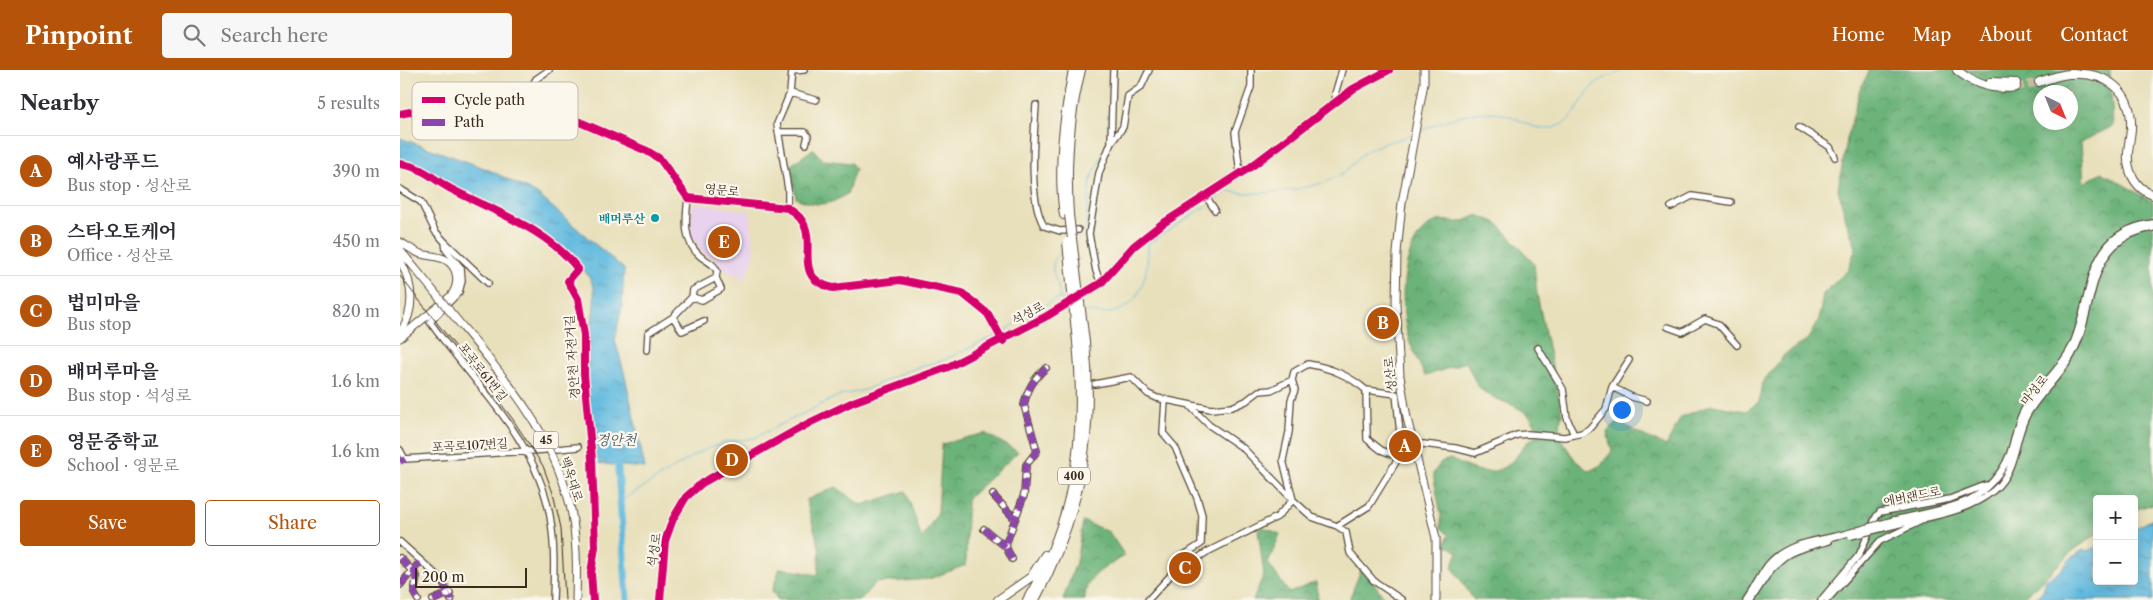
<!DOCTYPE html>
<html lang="en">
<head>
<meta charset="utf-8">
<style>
  :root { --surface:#fff; --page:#f7f7f7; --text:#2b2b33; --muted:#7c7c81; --line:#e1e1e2; --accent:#b45309 }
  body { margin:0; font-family:"Libre Caslon Text","Noto Serif KR",serif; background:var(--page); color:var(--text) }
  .controls { position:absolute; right:15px; bottom:15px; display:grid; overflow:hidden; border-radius:5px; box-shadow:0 2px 12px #0003 }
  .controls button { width:45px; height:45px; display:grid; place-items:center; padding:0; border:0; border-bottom:1px solid var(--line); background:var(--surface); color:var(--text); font:25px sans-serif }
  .compass { position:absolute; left:1633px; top:15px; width:45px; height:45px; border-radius:50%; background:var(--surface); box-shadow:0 2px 12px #0003; rotate:137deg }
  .scale { position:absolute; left:15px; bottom:12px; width:112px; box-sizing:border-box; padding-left:5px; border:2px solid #3b2a1e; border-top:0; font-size:14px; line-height:18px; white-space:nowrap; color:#3b2a1e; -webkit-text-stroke:4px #fbf7ec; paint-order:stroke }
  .you { position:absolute; left:1221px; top:339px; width:18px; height:18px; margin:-12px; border:4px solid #fff; border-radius:50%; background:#1a73e8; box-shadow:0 0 0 8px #1a73e833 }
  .badge { display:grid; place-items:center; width:32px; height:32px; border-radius:50%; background:var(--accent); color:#fff; font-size:16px; font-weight:700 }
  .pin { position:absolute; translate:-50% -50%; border:2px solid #fff; box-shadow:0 1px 5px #0006 }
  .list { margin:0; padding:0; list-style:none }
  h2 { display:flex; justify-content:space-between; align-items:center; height:65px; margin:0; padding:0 20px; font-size:21px }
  h2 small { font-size:16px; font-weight:400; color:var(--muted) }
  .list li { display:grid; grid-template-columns:32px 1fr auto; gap:15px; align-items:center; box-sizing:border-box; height:70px; padding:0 20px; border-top:1px solid var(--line) }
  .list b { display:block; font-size:19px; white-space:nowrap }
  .list p { margin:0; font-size:16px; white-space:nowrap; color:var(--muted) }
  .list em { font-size:16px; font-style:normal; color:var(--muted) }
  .actions { display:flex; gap:10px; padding:15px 20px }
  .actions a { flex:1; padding:11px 0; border:1px solid var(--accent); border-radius:5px; text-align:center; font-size:18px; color:var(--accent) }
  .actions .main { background:var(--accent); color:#fff }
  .icon { flex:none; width:28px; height:28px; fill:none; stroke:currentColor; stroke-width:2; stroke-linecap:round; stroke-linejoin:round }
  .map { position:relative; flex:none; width:1753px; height:530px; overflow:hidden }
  header { display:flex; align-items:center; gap:30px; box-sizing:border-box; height:70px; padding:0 25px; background:var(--accent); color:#fff }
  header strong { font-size:24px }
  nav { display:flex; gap:28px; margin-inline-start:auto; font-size:18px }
  .search { width:350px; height:45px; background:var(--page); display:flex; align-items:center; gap:12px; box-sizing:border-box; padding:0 18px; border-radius:5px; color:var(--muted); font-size:19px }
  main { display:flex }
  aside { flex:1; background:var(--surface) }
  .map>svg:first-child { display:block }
</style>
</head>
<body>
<header>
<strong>Pinpoint</strong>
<div class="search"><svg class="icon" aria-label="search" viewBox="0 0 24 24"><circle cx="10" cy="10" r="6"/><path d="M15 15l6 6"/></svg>Search here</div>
<nav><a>Home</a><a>Map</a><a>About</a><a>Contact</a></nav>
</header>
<main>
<aside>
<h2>Nearby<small>5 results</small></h2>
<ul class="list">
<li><span class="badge">A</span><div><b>예사랑푸드</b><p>Bus stop · 성산로</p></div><em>390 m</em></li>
<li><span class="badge">B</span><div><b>스타오토케어</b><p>Office · 성산로</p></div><em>450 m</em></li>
<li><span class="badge">C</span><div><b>법미마을</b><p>Bus stop</p></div><em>820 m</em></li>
<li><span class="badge">D</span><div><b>배머루마을</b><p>Bus stop · 석성로</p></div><em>1.6 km</em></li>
<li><span class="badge">E</span><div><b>영문중학교</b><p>School · 영문로</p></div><em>1.6 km</em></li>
</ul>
<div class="actions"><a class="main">Save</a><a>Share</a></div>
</aside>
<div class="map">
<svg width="1753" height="530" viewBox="0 0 1753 530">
  <defs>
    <pattern id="forest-crowns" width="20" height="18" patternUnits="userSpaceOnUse" patternTransform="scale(1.25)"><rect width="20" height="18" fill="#6cb37a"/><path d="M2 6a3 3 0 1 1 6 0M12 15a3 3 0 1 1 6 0" fill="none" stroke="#5a9263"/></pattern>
    <pattern id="water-ripples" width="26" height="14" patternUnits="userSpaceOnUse" patternTransform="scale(1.25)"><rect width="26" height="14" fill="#61badf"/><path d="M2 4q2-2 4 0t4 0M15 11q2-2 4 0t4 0" fill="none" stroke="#5197b4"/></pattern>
  </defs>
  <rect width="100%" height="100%" fill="#fbf7ec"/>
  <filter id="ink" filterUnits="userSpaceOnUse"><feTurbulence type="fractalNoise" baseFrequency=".02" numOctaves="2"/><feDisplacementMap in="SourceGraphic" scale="10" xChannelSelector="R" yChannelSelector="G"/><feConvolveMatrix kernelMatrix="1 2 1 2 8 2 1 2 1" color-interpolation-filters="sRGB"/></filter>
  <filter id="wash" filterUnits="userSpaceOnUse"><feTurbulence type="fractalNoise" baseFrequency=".0096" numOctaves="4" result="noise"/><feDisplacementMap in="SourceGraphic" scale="20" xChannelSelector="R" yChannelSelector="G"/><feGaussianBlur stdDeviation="1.12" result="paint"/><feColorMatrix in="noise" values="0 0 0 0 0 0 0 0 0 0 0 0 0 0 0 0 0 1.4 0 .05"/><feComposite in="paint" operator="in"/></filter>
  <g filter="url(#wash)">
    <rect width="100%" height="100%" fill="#e8e0bb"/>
    <path fill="#e9d2ed" d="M293,133L350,141L354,185L345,209L320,197L313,188L304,184L287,160Z"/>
    <path fill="url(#forest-crowns)" stroke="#546e4c" fill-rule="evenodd" d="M1470,0H1710L1713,56L1681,72L1684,113L1702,102L1753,132V434L1734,440V429H1697V464L1674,480L1621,530H1074L1052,497L1058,482L1045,474L1049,465L1041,458V445L1033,404L1041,392L1050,389C1073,400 1093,411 1114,389C1126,376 1121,374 1139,365C1131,330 1097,337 1079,317C1074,311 1070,299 1066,292L1025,306C1019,292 1011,278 1007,263C999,230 1001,166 1037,151C1044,149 1053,153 1060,152C1066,151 1072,147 1078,145L1095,152L1108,164L1134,194L1137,224L1162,343L1158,365L1176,391L1189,401L1201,395L1212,381L1207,362L1219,350L1234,361L1266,376L1281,347L1312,335L1346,341L1359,332L1362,313L1384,285L1408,269L1419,249L1423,224L1448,200L1456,177L1448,157L1438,119L1447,69L1460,19ZM1640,22H1670V52H1640Z
      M413,79L423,90L451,93L455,99L447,124C428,136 417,137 396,128L391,95Z
      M585,363L618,382L567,429L566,495L529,509L475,513L460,530H378L372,521L380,498L418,505L420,480L406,430L436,417L461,435L506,421L522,469L538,442L542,374Z
      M683,451L709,462L725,486C707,496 683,507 685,530H663L676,492Z
      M863,457L880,464L868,493L889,523L916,512L918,530H853L864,504L858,460Z
      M962,497L986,530H949Z"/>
    <path fill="url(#water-ripples)" stroke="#4e727e" d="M0,68L87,99L137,124L224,199L222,236L215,270L224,302L245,398L195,393C195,376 191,360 190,344C188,321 187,295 189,271C191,259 197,225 193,215C175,171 94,138 55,118C35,108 22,96 0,93Z
      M1753,449V530H1634L1643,520L1646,510L1660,501L1670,489L1683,480L1688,481L1697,477V511H1734V459Z"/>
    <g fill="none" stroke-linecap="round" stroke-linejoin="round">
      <path stroke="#61badf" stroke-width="1" d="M1018,62C1043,51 1071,39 1098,43C1121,46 1135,66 1159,56C1178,49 1183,20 1199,11C1207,6 1215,5 1223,0
        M812,131L828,121C856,127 919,120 943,103C954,95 959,84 972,78C985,72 999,70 1012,64
        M676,166L685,158L691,109L708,73L709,41
        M660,228C659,205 642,199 664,178
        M685,241C734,253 749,216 748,174L809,134
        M601,263L655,229L660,228L666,232
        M221,431L298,383L324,372L354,368L438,326L465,320L507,301L546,289L597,265"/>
      <path stroke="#61badf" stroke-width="7" d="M217,386L227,530"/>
    </g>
  </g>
  <g filter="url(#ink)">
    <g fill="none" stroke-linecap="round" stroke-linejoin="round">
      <path stroke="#c5bc9c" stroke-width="8" stroke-dasharray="8 4" stroke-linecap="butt" d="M1616,17L1639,12"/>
      <g stroke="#554536" stroke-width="8">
        <path id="minor" d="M392,1L404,0
          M131,18L136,9L149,0
          M390,23L416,30
          M936,31L935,24L942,0
          M636,35C634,66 628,129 644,156L660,161L678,160
          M0,44L131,18L147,38L247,81L260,89L288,128L388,138C391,141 397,144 400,148C420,173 389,207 433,218L500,210L562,223L588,244L603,271
          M1399,57L1430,77L1435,87
          M378,62H405L408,66L406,74
          M711,73L723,57L728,26L741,17L749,0
          M840,103L835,62L851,17V0
          M0,119L21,132L35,161L45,172L46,180L61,198L62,211L59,222L30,252C74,314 136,368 150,446C155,474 154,502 153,530
          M805,125L815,140
          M288,128C286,148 282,170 300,186C307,192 313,192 317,201L316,208L293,220L292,227L302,230L321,219L316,208
          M1271,137L1292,126L1331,132
          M388,138V119L377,54L390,23L392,0
          M45,172L88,213
          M701,213L696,201L689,164L699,103L711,73L713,0
          M273,247L282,261L304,251
          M1268,257L1282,262L1305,249L1318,254L1337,275
          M1138,278L1163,319L1167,348L1174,365
          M247,280L248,263L273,247L292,227
          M695,314L731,307L748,324L757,328L811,339L832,337L846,331L859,321L871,320L892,310
          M1212,317L1232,327L1247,331
          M966,320L996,324L1002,383
          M765,330L763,363L775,377L797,428L802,445L801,474L778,489L770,506
          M1015,376L1023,374L1055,378L1075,383L1117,365L1128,364L1165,367L1182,363L1189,359L1206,339L1212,317L1229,290
          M157,379L178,377
          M0,380L5,389L145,380
          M593,425L614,448
          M1494,450C1519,444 1564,438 1584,420C1595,410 1605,398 1610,383C1615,369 1616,353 1624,340C1638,317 1660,301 1672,276C1695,225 1682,163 1753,153
          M1495,455C1526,447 1568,443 1594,420C1616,400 1614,374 1625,349C1636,325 1659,309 1672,285C1698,236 1683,169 1753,158
          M937,456L969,436L999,387
          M584,459L606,477
          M0,472L42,510L51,530
          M0,488L17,506L14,523L18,530
          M612,489L606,477L607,471L624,425L626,395L637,381L624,335C627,320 634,308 646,298
          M0,515L21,491
          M33,530L50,523
          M260,530L265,471L273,449L286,427L302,413L409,353L453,332L548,297L647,246L701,213L734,176L762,154L852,96L953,19L989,0
          M748,530L770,506L807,482L877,447L893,430L843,378L809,355L791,337
          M1002,530L974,511L950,483L946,462L937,456L912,447L893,430L883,390L889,362L891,330L895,320L892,310L894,302L908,294C931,298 948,305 966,320L967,369L981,380L999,387L1002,383L1015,376
          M1346,530C1354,519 1359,507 1367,496C1385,473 1415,471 1441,465
          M1351,530C1379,487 1377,484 1429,471
          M1421,530L1459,485L1476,447L1480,442L1550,429L1586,415
          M1427,530L1480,471L1523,450"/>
      </g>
      <g stroke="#554536" stroke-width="9">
        <path id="major" d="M1024,0V13L1002,133L997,183L996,234L1000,306L1007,348L1036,468V530
          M0,172C7,176 13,181 21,184C28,186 37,186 44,189C59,196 60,214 51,226L0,268
          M0,180L40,229
          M0,190C13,214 16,239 0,263
          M48,239C97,299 151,357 170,435C177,466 177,498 176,530"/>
      </g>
      <g stroke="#554536" stroke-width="10">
        <path id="highway" d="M1557,0C1574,15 1594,20 1616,17
          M1591,12L1616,13
          M1639,12C1648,9 1659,5 1669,4C1706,1 1733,20 1731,59C1730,72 1725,87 1730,101C1734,112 1742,121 1753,125
          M664,145C657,97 664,48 673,0
          M669,145C666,96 669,47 681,0
          M598,530L631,507L645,485
          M627,530C676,448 686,366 677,272
          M635,530C680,445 695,368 685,272"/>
      </g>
      <use href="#minor" stroke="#fff" stroke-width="5.5"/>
      <use href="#major" stroke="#fff" stroke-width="7"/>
      <use href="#highway" stroke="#fff" stroke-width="8"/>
      <path stroke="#3b2a1e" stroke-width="1" d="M0,206L112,348L143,396L153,423L161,458L165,530"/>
      <g stroke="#554536" stroke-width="8" stroke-linecap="butt">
        <path id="minor-bridge" d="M1441,465L1494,450
          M1451,466L1495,455"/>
      </g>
      <g stroke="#554536" stroke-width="9" stroke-linecap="butt">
        <path id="major-bridge" d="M40,229L48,239"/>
      </g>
      <g stroke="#554536" stroke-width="10" stroke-linecap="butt">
        <path id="highway-bridge" d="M669,145L685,272
          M667,172L677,272"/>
      </g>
      <use href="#minor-bridge" stroke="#fff" stroke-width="5.5"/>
      <use href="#major-bridge" stroke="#fff" stroke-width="7"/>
      <use href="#highway-bridge" stroke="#fff" stroke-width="8"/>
      <path stroke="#8e44ad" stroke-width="6" stroke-dasharray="12 6" stroke-linecap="butt" d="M0,392L5,389
        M593,425L614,448
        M584,459L606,477
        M0,488L17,506L14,523L18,530
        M612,489L606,477L607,471L624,425L626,395L637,381L624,335C627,320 634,308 646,298
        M42,510L51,530
        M0,515L21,491
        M33,530L50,523"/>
      <g stroke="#fbf7ec" stroke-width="11">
        <path id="cycleway" d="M0,44L131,18L147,38L247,81L260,89L288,128L388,138C391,141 397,144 400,148C420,173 389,207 433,218L500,210L562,223L588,244L603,271
          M0,94C24,97 32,109 51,119C95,142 146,158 178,199L168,211L178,229L184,265V304L192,389L195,477L191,503L193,530
          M260,530L265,471L273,449L286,427L302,413L409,353L453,332L548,297L647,246L701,213L734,176L762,154L852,96L953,19L989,0"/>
      </g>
      <use href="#cycleway" stroke="#d6006c" stroke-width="8"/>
    </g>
  </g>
  <circle fill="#0f9aa8" stroke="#fbf7ec" stroke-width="2" cx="255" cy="148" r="5"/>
  <g text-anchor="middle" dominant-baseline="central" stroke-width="4.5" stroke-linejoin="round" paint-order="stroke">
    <g fill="#fbf7ec" stroke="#75685c" stroke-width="1">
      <rect x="133.5" y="361.5" width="25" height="17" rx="4"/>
      <rect x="658" y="397.5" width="32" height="17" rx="4"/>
    </g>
    <g font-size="11" font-weight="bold" fill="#3b2a1e">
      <text x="146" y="370">45</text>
      <text x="674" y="406">400</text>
    </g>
    <g font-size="12" fill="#3b2a1e" stroke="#fbf7ec">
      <text transform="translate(322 120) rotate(6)">영문로</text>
      <text transform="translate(628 243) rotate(-29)">석성로</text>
      <text transform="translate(172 287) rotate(-94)">경안천 자전거길</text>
      <text transform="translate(83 302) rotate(52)">포곡로61번길</text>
      <text transform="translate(990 304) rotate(-96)">성산로</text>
      <text transform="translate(1634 320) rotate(-51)">마성로</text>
      <text transform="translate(70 375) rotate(-3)">포곡로107번길</text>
      <text transform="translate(172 409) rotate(72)">백옥대로</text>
      <text transform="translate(1512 426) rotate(-11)">에버랜드로</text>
      <text transform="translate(254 480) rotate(-81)">석성로</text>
    </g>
    <g font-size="12" font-weight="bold" fill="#0d838f" stroke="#fbf7ec" text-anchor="end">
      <text x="245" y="148">배머루산</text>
    </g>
    <g font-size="14" font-style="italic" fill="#485c62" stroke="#fbf7ec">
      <text x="216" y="370">경안천</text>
    </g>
  </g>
  <rect x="12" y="12" width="166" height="58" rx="8" fill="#fbf7ec" stroke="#c1baae" stroke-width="1"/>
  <rect x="22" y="27" width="23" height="6" fill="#d6006c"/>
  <rect x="22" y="49" width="23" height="7" fill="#8e44ad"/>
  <g font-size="14" fill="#3b2a1e">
    <text x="54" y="35">Cycle path</text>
    <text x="54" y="57">Path</text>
  </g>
</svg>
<div class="controls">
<button>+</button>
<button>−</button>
</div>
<svg class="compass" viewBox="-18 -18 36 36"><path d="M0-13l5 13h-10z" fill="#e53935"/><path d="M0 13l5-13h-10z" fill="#7c7c81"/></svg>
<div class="scale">200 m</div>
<div class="you"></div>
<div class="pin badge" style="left:1005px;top:376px">A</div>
<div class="pin badge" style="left:983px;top:253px">B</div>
<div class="pin badge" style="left:785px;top:498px">C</div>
<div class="pin badge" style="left:332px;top:390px">D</div>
<div class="pin badge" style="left:324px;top:172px">E</div>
</div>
</main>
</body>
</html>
